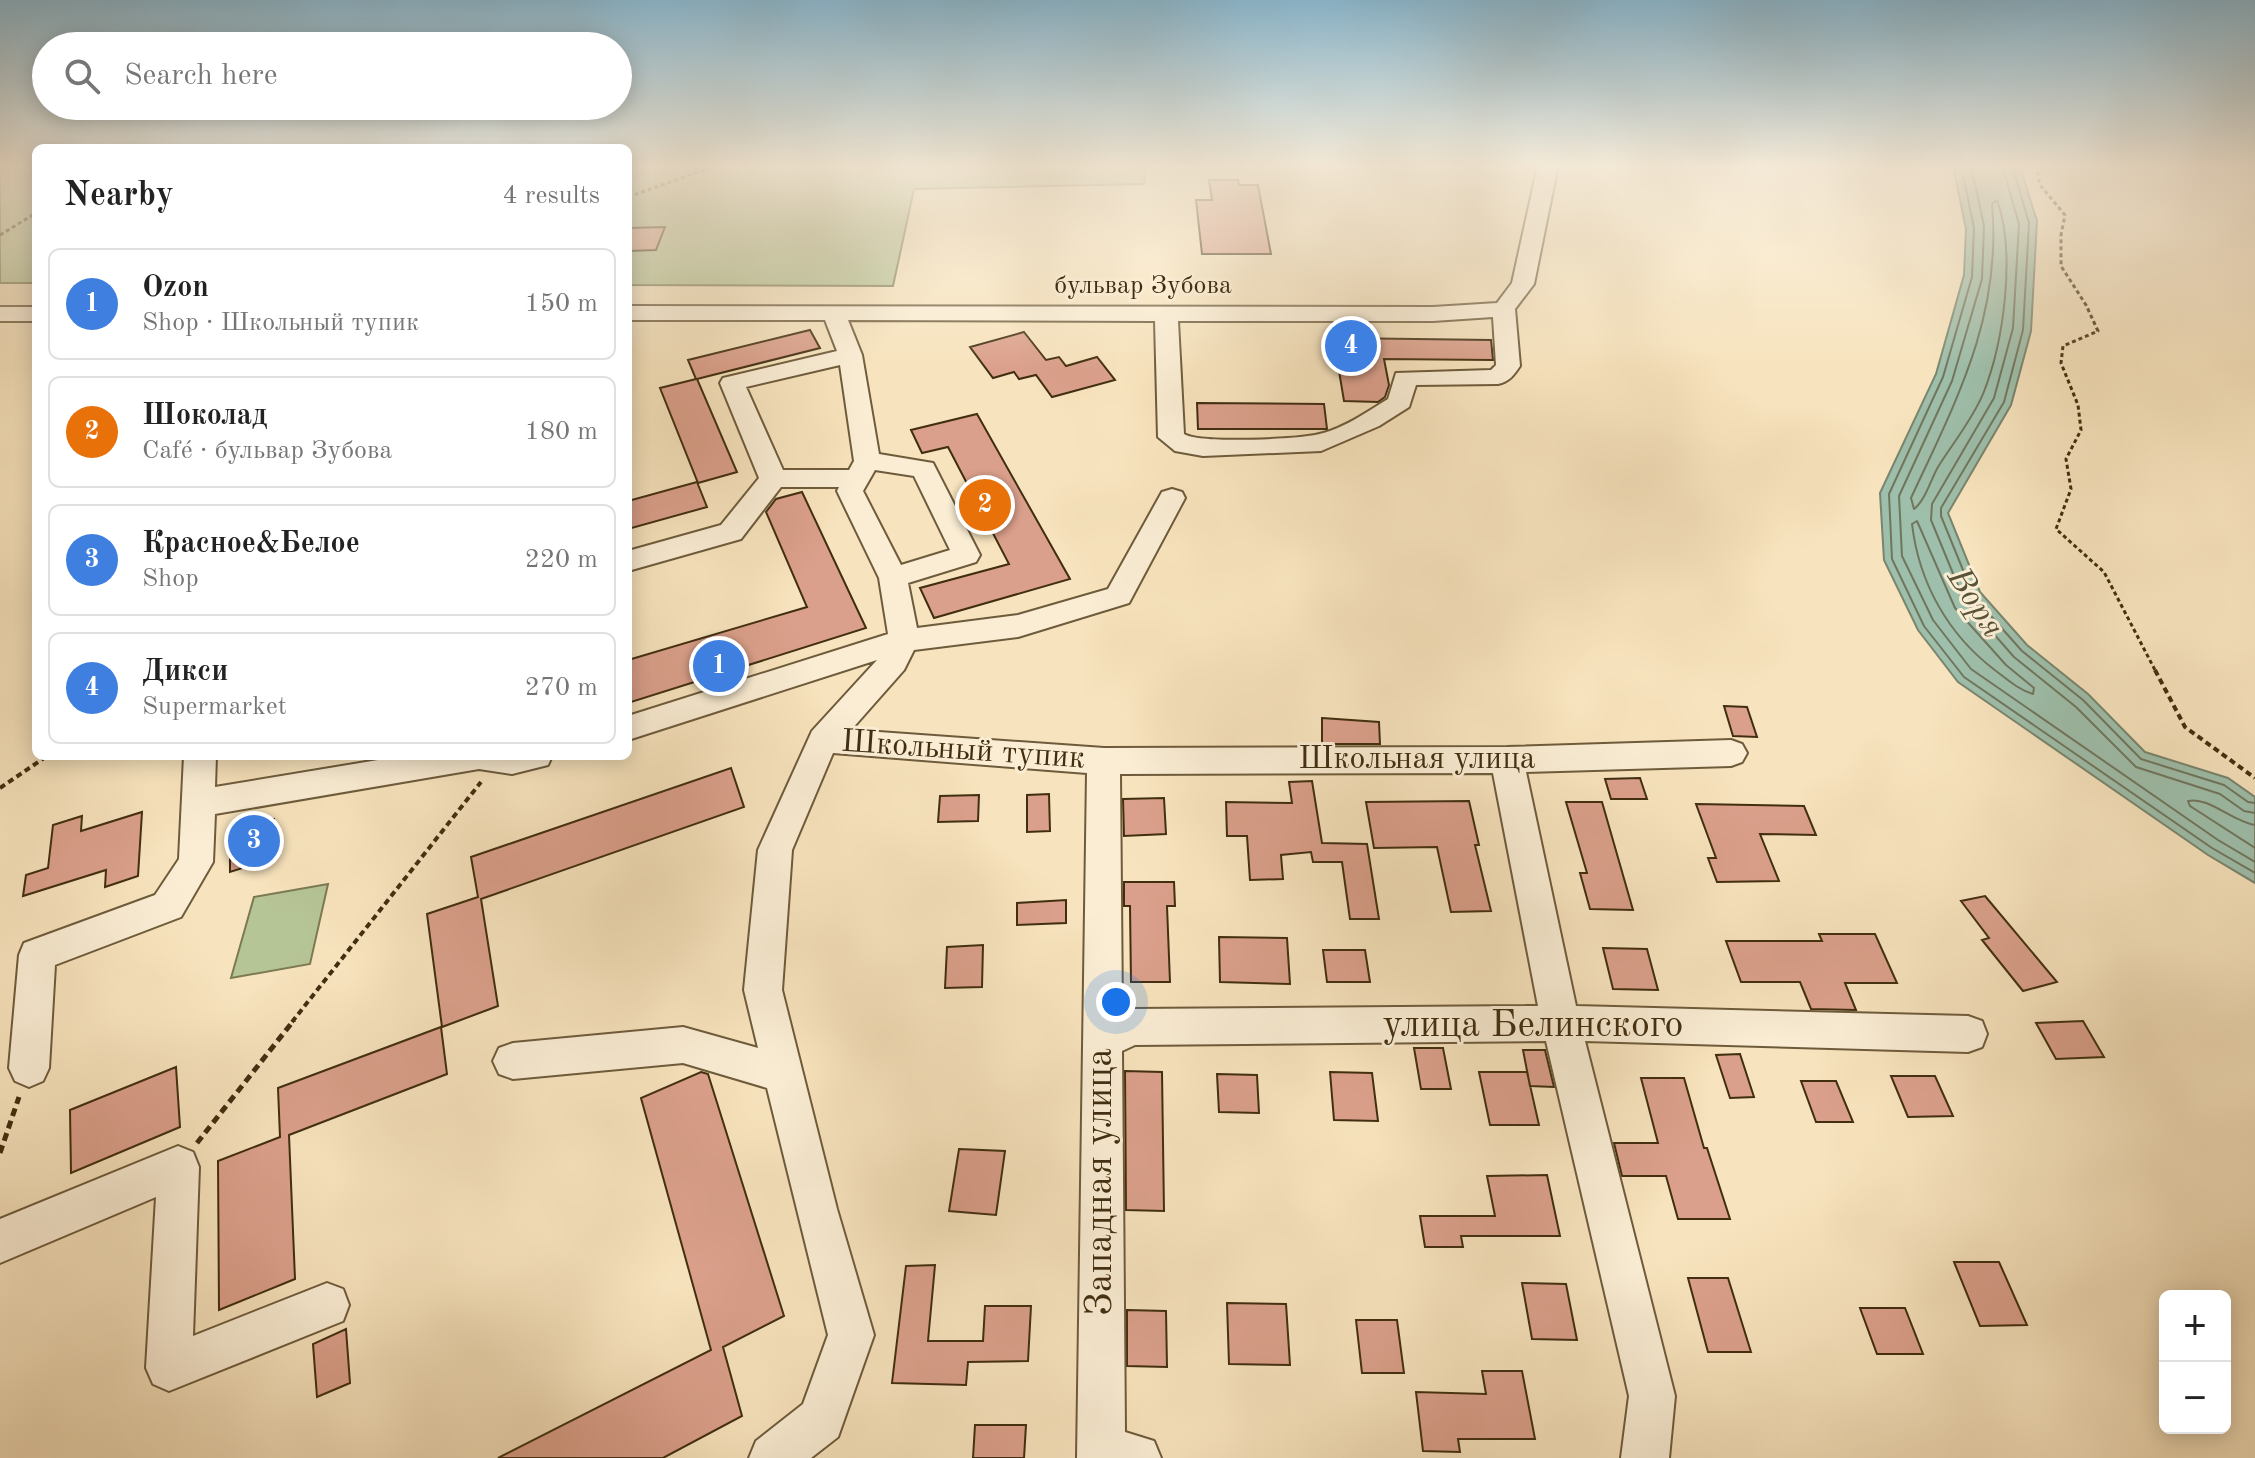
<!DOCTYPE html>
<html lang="en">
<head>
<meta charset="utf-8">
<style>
  :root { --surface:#fff; --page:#f2f2f2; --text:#222; --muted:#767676; --line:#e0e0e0; --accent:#111827 }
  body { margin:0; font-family:"Old Standard TT",serif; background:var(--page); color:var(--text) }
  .controls { position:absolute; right:24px; bottom:24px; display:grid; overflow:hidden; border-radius:12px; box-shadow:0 4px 20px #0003 }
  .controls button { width:72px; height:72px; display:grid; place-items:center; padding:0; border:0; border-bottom:2px solid var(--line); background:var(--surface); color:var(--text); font:40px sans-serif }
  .you { position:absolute; left:1116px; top:1002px; width:28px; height:28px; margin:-20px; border:6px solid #fff; border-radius:50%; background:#1a73e8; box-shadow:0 0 0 12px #1a73e833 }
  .badge { display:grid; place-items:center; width:52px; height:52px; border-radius:50%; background:var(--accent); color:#fff; font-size:26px; font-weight:700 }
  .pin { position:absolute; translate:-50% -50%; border:4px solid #fff; box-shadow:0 2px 8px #0006 }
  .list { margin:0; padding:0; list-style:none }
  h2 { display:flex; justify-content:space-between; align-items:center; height:104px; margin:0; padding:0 32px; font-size:34px }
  h2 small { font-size:26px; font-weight:400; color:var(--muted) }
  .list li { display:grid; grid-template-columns:52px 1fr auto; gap:24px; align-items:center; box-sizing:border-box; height:112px; margin:0 16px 16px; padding:0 16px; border:2px solid var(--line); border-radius:12px }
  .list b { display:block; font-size:30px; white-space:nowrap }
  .list p { margin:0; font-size:26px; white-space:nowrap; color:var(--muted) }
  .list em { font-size:26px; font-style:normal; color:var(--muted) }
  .icon { flex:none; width:44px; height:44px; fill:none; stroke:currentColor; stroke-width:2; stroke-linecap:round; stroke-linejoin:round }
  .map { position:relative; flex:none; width:2255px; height:1458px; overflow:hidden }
  .search { position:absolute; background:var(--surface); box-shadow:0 4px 20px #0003; left:32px; top:32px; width:600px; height:88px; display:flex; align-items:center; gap:20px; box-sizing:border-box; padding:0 28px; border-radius:44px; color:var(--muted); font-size:30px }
  .panel { position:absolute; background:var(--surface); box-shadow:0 4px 20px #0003; left:32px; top:144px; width:600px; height:616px; border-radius:12px }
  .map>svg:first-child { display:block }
</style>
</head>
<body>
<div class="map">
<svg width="2255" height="1458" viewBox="0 0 2255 1458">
  <rect width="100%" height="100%" fill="#f7e3bd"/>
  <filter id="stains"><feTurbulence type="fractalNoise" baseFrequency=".0025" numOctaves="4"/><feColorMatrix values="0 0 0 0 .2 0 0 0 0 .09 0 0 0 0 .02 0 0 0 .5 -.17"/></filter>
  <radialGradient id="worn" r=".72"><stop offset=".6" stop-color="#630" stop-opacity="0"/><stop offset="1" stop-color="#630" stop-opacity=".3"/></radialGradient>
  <path fill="#b6c596" stroke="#7c7a53" stroke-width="2" d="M0,165H36V283H0Z
    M628,165H1146L1144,184L914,189L893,286L628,285Z
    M328,884L310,964L231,978L254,897Z"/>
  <path fill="#9ebfab" stroke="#79856d" stroke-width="2" d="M1953,165L2020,167L2037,221L2031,331L2011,405L1948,513L1980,592L2027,645L2088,694L2145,752L2228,778L2255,797V883L2208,855L1958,682L1918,630L1884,560L1880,493L1936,374L1964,275L1966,229Z"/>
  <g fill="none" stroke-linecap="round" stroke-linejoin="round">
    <path stroke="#70765e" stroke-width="2" d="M1961,165L1974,228L1972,277L1943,377L1889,494L1892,559L1924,626L1964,677L2212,848L2255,873
      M1971,165L1984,226L1982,279L1952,381L1899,496L1902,556L1933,620L1971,669L2218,840L2255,862
      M2002,165L2019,224L2013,328L1994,398L1932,504L1931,520L1964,600L2014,657L2076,707L2136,767L2220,794L2244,811L2255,813
      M2012,165L2029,223L2023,330L2004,402L1941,508V516L1974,597L2022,651L2083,700L2141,759L2224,785L2248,802L2255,803
      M1997,200C2016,252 2004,342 1983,394C1972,420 1953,443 1938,467C1931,479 1925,501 1914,509L1911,498C1957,399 2002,316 1992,204Z
      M1917,521L1955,608L2006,665L2034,688L2033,694C2019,690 2008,680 1996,671C1948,635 1919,583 1912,524Z
      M2255,825C2233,822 2208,796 2188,801L2190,806L2255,848"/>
  </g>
  <path fill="#dba08b" stroke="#412e10" stroke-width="2" d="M1209,180H1238L1239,185H1258L1271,254H1202L1196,200H1212Z
    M665,227L656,250L628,251V228Z
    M810,330L820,348L697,379L737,472L698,483L660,388L696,379L688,360Z
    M1024,332L1046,360L1059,357L1066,366L1097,357L1115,380L1052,397L1036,375L1019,379L1014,372L993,378L970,347Z
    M1338,338L1491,340L1493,360L1384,359L1389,385L1385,397L1378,402L1344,401L1337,359H1341Z
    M1197,403L1324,404L1327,429H1198Z
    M977,414L1070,579L934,618L920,588L1009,564L948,447L922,453L911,430Z
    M697,482L707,507L628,529V501Z
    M802,492L866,628L628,703V660L807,607L766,512L776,499Z
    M1724,706L1747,707L1757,737L1733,736Z
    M1322,718L1379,722L1380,744H1322Z
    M731,768L744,807L481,899L498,1006L442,1027L427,914L478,897L471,857Z
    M1640,778L1647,799H1611L1605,779Z
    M1312,781L1322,843L1367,844L1379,919H1350L1342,862H1313L1311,852L1281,855L1283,879L1250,880L1247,836H1227L1226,802L1292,803L1289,782Z
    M1049,794L1050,831L1027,832V795Z
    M979,795L978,821L938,822L940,796Z
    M1164,798L1166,834L1124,836L1123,799Z
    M1469,801L1479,845H1475L1491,911L1451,912L1437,847L1374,848L1366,802Z
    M1566,802H1602L1633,910L1590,909L1580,873H1587Z
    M1696,804L1804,806L1816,835L1760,834L1779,881L1717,882L1708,858H1716Z
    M142,812L138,876L105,887L106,870L23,896L26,875L48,868L53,825L82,816L81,831Z
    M274,819V858L230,872V833Z
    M1124,882H1174L1175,906H1167L1170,982H1131L1130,906H1124Z
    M1985,896L2057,982L2023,991L1982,940L1989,938L1961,901Z
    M1066,900V923L1017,925V903Z
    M1819,934H1875L1897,983H1845L1856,1010L1811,1009L1800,982H1741L1726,941H1822Z
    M1219,937L1287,938L1290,984L1220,982Z
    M983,945L982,987L945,988L947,947Z
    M1603,948L1647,949L1658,990L1613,989Z
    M1323,950H1365L1370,982H1327Z
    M2083,1021L2104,1057L2056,1059L2036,1023Z
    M441,1027L447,1074L289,1135L295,1279L219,1310L218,1161L280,1137L278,1088Z
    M1414,1048H1443L1451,1089H1421Z
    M1523,1050H1545L1554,1087L1530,1086Z
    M1740,1054L1754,1097L1730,1098L1716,1055Z
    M176,1067L180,1127L71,1173L70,1110Z
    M1125,1071L1162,1072L1164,1211L1126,1210Z
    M701,1072L708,1074L784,1316L723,1347L742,1416L663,1458H498L711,1350L641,1098Z
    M1330,1072L1372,1073L1378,1121L1334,1120Z
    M1479,1072H1527L1539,1125H1490Z
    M1217,1074L1257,1075L1259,1113L1219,1112Z
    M1891,1076H1935L1953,1116L1908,1117Z
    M1641,1078H1684L1704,1148H1707L1730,1219H1678L1666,1176H1622L1614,1143H1658Z
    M1801,1081H1836L1853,1122H1816Z
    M959,1149L1005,1151L996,1215L949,1211Z
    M1547,1175L1560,1236H1461L1463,1247H1425L1420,1216H1495L1487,1176Z
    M1954,1262H1999L2027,1325L1980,1326Z
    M935,1265L928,1341H983L985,1306H1031L1028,1361L968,1362L966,1385L892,1383L906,1266Z
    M1688,1278H1728L1751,1352H1708Z
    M1522,1283L1566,1284L1577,1340L1532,1339Z
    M1227,1303L1286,1304L1290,1365L1229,1364Z
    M1860,1308H1905L1923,1354H1877Z
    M1127,1310L1166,1311L1167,1367L1127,1366Z
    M1356,1320H1397L1404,1373H1362Z
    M346,1329L350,1383L317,1397L313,1344Z
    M1482,1371H1522L1535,1439H1458L1460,1452L1423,1451L1416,1392L1486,1394Z
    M975,1425H1026L1024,1458H973Z"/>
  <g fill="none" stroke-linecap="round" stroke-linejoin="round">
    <g stroke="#6e5b3b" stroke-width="4">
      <path id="minor" d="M1538,165H1558L1534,284L1515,309L1520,366C1514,375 1509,382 1498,384L1416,385L1409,407L1379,426L1321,451L1203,456L1175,451L1158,437L1155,321L848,320L862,355L879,454L933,463L980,555L976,562L908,583L917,628L1018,615L1108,589L1162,492L1172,489L1182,492L1185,498L1129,603L1018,637L914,650L904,670L851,730L1104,748L1507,747L1731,740L1742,744L1747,753L1742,762L1731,766L1526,772L1576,1006L1968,1016L1982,1021L1987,1034L1982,1047L1968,1052L1585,1041L1675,1396L1669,1458H1621L1629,1396L1546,1041L1135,1045L1122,1051L1125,1432L1154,1441L1161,1458H1077L1087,773L833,753L792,850L782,990L837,1209L874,1335L838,1437L811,1458H749L756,1441L803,1404L828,1335L767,1088L683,1063L513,1079L499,1074L493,1061L499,1048L513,1043L683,1027L758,1048L744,990L758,850L812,731L877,660L628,740V716L888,634L879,578L837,491L839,487H781L741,539L628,571V551L721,525L759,478L720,383L723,378L837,351L825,320H628V306L1433,307L1497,303L1512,283ZM1493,317L1496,365L1491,370L1396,373L1388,399C1367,412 1340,431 1315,435C1293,439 1200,444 1184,434L1178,321H1433ZM840,365L854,461L849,470H783L746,387ZM875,470L914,476L950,550L901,565L863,491ZM1493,773L1538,1006L1132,1009L1122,1013L1120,774Z
        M0,307H36V321H0Z
        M184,756H216L215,787L402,756H552L548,765L512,774L479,769L215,814L213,862L181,917L55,965L49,1068L43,1081L29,1087L15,1081L9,1068L19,955L24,943L155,895L179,859Z
        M178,1146L193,1152L199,1167L193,1336L327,1283L343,1289L349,1305L343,1321L169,1391L153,1384L146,1368L156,1197L0,1263V1219Z"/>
    </g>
    <path stroke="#412e10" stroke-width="3" stroke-dasharray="4 3" stroke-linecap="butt" d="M2036,165L2040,185L2065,215L2061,235V266L2086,305L2098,331L2063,346L2061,363L2078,405L2081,430L2066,459L2071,489L2056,529L2104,572L2156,672
      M628,197L718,165
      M0,235L36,213"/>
    <path stroke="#412e10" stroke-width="4" stroke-dasharray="6 4" stroke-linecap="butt" d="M2155,670L2185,727L2255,778
      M0,788L47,756
      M292,1022L481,782"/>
    <path stroke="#412e10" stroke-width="5" stroke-dasharray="8 5" stroke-linecap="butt" d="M197,1143L294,1020
      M0,1153L19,1097"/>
    <use href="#minor" fill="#faedd4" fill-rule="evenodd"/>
  </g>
  <linearGradient id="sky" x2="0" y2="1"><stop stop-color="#8ab8d0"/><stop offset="0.45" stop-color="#fbf2e1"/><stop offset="1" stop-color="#fbf2e1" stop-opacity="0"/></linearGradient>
  <rect width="2255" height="369" fill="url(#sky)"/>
  <g text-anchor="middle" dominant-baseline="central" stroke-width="6" stroke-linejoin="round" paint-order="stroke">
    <g font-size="26" fill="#412e10" stroke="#faedd4">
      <text x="1143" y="286">бульвар Зубова</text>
    </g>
    <g font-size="32" fill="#412e10" stroke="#faedd4">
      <text transform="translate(963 751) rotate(4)">Школьный тупик</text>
      <text x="1417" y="760">Школьная улица</text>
    </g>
    <g font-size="34" font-style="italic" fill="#585237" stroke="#faedd4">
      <text transform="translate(1975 603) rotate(57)">Воря</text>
    </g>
    <g font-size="38" fill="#412e10" stroke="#faedd4">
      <text x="1533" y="1026">улица Белинского</text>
      <text transform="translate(1101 1182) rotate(-90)">Западная улица</text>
    </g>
  </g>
  <rect width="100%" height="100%" filter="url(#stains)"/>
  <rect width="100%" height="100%" fill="url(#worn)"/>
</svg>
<div class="controls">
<button>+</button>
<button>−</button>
</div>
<div class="you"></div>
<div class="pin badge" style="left:719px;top:666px;background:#3f7fe0">1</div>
<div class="pin badge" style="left:985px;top:505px;background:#e8710a">2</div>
<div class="pin badge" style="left:254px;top:841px;background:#3f7fe0">3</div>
<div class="pin badge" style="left:1351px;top:346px;background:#3f7fe0">4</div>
<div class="search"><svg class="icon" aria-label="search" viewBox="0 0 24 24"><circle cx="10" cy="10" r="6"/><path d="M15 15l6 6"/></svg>Search here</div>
<section class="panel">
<h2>Nearby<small>4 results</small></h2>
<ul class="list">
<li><span class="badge" style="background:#3f7fe0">1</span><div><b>Ozon</b><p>Shop · Школьный тупик</p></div><em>150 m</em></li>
<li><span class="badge" style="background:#e8710a">2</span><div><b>Шоколад</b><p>Café · бульвар Зубова</p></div><em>180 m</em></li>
<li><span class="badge" style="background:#3f7fe0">3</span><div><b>Красное&amp;Белое</b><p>Shop</p></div><em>220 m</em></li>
<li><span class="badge" style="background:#3f7fe0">4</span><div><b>Дикси</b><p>Supermarket</p></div><em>270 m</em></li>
</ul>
</section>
</div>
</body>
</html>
